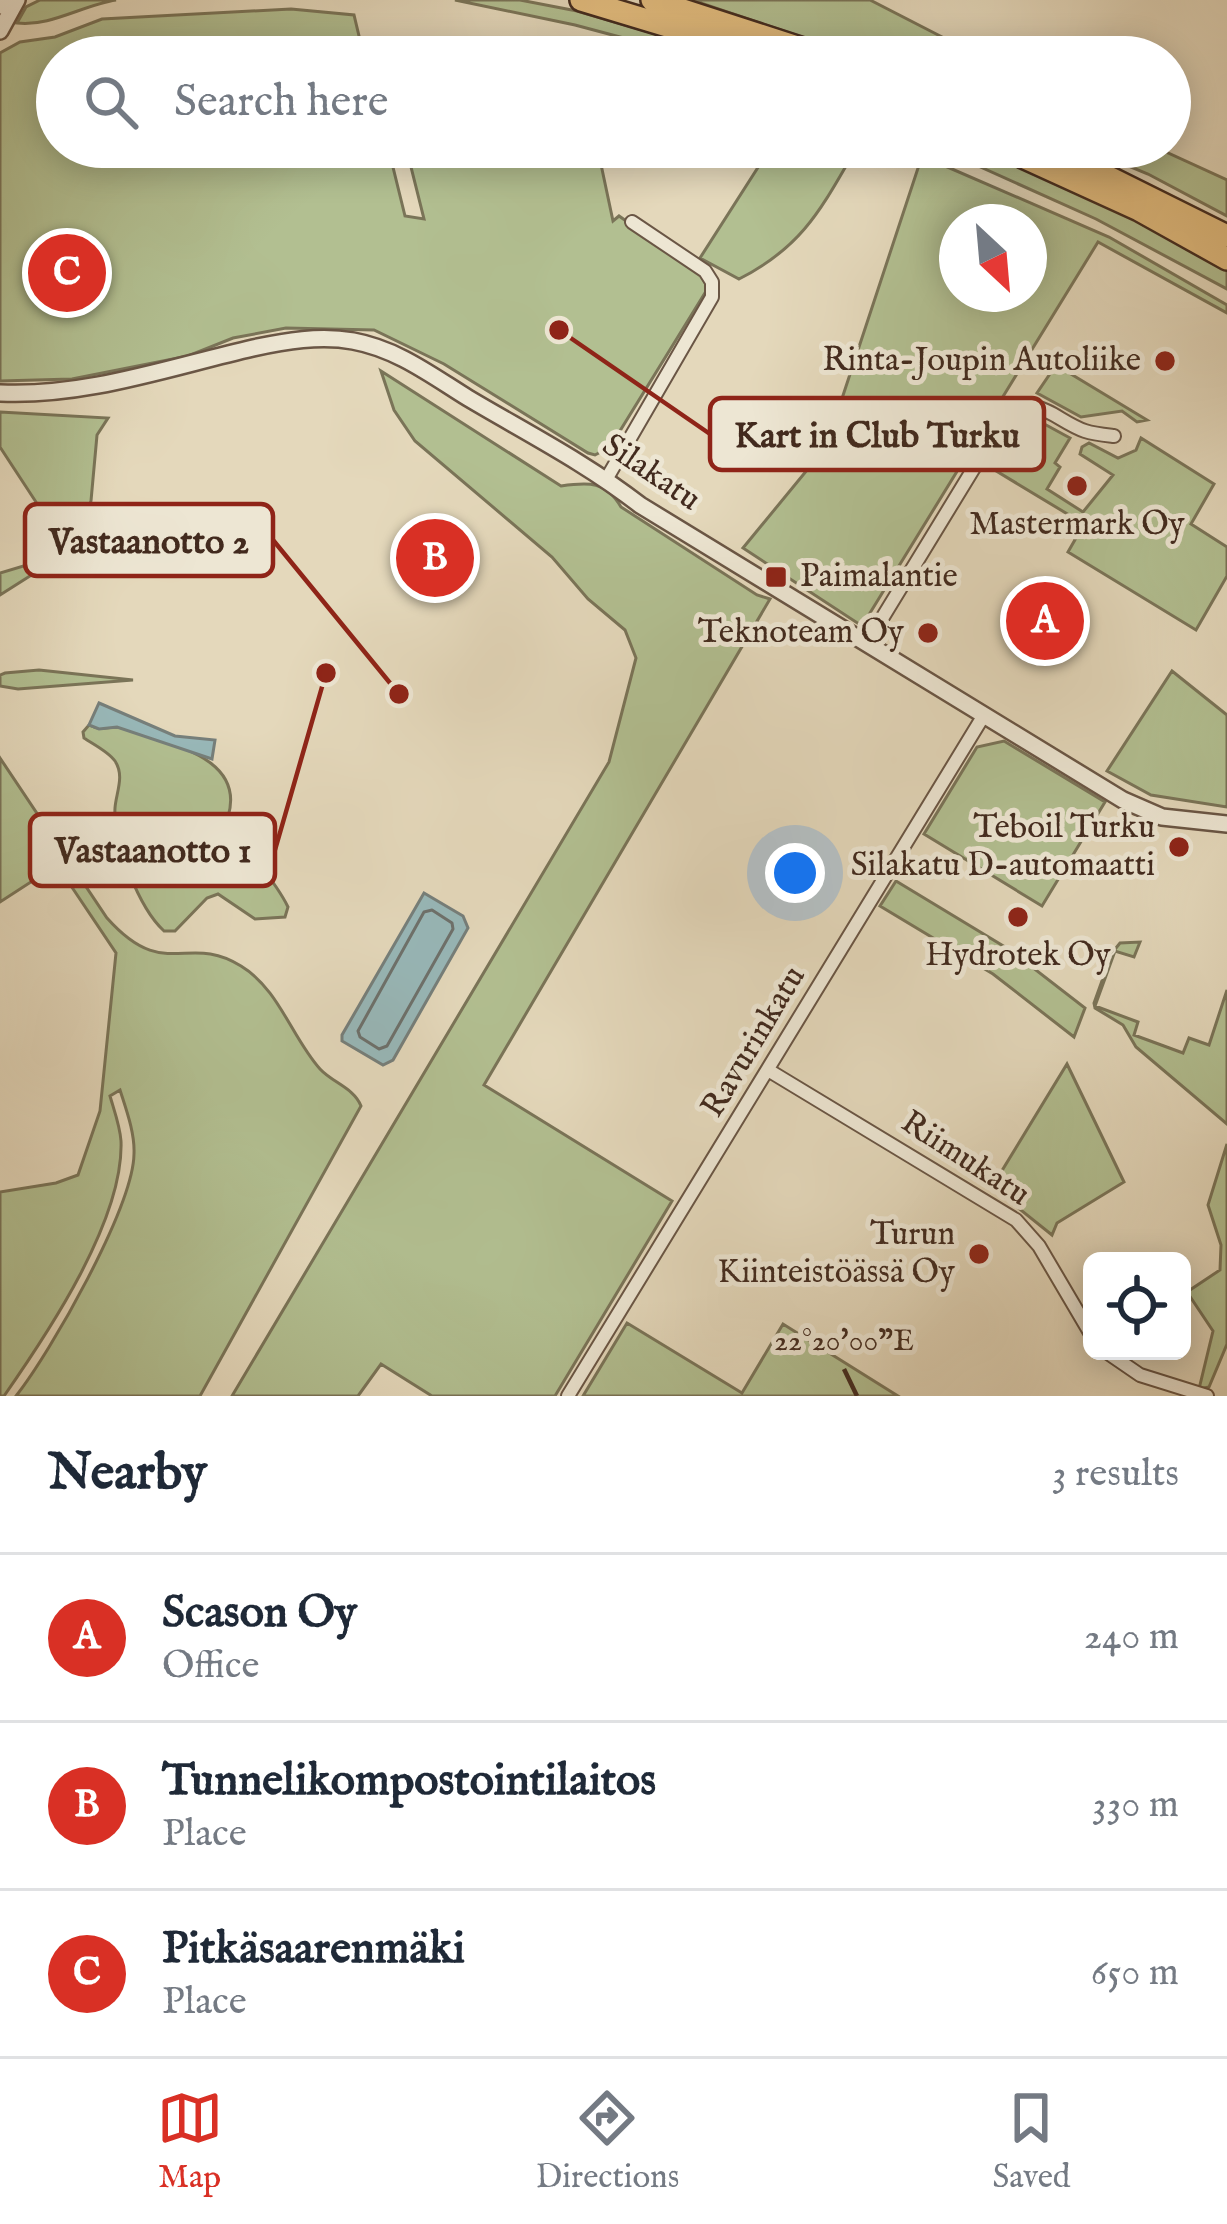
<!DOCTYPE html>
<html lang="en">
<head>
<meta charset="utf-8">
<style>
  :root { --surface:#fff; --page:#f2f2f3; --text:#1f2937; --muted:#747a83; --line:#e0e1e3; --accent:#d93025 }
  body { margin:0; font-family:"IM FELL English",serif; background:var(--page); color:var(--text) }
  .controls { position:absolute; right:36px; bottom:36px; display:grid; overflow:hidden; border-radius:18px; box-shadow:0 6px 30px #0003 }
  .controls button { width:108px; height:108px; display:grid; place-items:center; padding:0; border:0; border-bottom:3px solid var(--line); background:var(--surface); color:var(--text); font:60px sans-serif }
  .compass { position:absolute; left:939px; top:204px; width:108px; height:108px; border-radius:50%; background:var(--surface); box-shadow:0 6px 30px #0003; rotate:154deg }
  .you { position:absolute; left:795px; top:873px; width:42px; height:42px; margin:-30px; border:9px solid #fff; border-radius:50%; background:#1a73e8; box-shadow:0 0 0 18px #1a73e833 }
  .badge { display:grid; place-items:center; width:78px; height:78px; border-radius:50%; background:var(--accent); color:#fff; font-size:39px; font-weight:700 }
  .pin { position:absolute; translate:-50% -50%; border:6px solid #fff; box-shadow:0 3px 12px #0006 }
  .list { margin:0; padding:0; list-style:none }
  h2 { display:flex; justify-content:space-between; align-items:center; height:156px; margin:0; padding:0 48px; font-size:51px }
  h2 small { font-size:39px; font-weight:400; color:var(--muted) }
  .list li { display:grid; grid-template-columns:78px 1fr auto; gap:36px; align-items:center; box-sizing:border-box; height:168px; padding:0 48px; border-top:3px solid var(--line) }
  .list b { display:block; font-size:45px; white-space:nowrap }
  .list p { margin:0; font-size:39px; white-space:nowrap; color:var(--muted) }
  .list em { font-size:39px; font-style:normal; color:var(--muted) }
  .icon { flex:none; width:66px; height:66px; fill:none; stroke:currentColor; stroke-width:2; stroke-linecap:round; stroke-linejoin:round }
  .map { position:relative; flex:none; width:1227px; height:1396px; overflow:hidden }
  .search { position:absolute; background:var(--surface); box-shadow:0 6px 30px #0003; left:36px; right:36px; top:36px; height:132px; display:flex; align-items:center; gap:30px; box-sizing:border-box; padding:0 42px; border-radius:66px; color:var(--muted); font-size:45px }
  .sheet { height:660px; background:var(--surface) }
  nav { display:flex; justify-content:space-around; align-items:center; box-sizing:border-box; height:168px; border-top:3px solid var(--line); background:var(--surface); font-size:33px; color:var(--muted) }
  nav a { display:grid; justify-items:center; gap:6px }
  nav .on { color:var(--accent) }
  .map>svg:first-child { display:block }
</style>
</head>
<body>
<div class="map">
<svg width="1227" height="1396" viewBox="0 0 1227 1396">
  <rect width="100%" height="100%" fill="#e4d8bb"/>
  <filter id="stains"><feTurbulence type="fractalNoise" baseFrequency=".00167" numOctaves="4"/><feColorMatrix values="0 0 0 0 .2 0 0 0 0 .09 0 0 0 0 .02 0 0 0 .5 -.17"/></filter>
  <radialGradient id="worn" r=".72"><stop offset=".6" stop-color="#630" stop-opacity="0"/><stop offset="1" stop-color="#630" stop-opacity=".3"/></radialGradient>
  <path fill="#b2bf91" stroke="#7a7458" stroke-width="3" fill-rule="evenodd" d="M40,0H116C83,5 50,27 17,23L26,7Z
    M455,0H520L577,11L735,57H695L575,25Z
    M692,0H870L981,57H861Z
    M291,9L354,15L364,57H57V147H388L405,216L424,219L406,147H551L599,155L613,221L619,216L700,273L708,288L610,447L595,455L588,453L444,364L374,330L286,328L233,338L188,356L72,379L0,381V53L20,42L55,37L102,19Z
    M771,147H857C822,207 804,246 739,279L700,258Z
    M936,147L986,150L1106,204L1227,269V289L1096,219Z
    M1083,147H1155L1227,180V216L1148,174Z
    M922,156L1109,237L1227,305V313L1098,242L862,626L743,548L826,447ZM957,222H1029V294H957Z
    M1056,365L1147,420L1137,422L1122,411L1081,417L1037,393Z
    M381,371L561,486C589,482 606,481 621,507L757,595L770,599L484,1085L672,1201L555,1396H432L381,1364L358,1396H232L609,762L636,658L625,630L588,599L552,557L415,441L394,410Z
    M0,412L108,418L97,435L91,501L74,548L0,595V573L27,565L44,539L36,502L0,447Z
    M1037,420L1070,438L1055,463L1060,467L1047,489L1083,512L1113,475L1080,454L1082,447L1089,443L1118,458L1136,450L1141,438L1214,484L1191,524L1227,547V576L1196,630L1068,552L1084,524L988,466C1001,445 1009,421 1037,420Z
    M39,670L133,680L18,689L0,686V675L5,673Z
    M1172,671L1227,715V807L1151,795L1107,771Z
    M89,725C101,731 105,727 117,727C128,728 143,735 154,738C192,750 243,767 228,817C244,851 272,874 288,907L285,917L255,919L218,894L207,898L175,931H164C139,908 113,842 115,808C116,793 125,776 115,761C109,752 93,744 84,738L83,732Z
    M1004,741L1105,802L1042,906L924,834L977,747Z
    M0,758L107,918C165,983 187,932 241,966C279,989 292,1038 320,1069C333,1083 354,1088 361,1106L200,1396H16C51,1352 133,1207 134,1154C135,1133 126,1109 120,1090L110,1096C114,1110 120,1126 121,1141C124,1220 48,1333 4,1396H0V1192L56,1183L78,1175L100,1111L116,953L57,865L0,902Z
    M896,881L1010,950L1085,1008L1074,1037L993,974L880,906Z
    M1140,942L1134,957L1115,951L1095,1006L1138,1022L1134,1035L1183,1053L1189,1038L1209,1045L1227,990V1124L1136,1047L1123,1025L1095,1008L1094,1003L1112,953L1120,943Z
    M1067,1064L1124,1182L1057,1223L1052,1235L992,1187Z
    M1227,1144V1344L1209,1387L1199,1389L1213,1331L1187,1292L1220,1270L1221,1245L1208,1205Z
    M627,1323L742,1393L783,1324L898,1396H583Z"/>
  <path fill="#98b8b9" stroke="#767f7b" stroke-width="3" d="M99,703L175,736L215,740L212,759L117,727L99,729L89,725Z
    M424,893L463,916L468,928L393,1060L383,1065L342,1041V1035Z"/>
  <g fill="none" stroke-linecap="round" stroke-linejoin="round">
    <path stroke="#6d716c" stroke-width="3" d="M432,910L452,923L453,929L387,1046L379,1049L360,1037L358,1031L424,912Z"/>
    <g stroke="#6a5645" stroke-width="16">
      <path id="minor" d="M607,478L712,297V282L705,271L632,222
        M867,643L1005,417C1038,392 1054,420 1085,431C1094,434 1105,435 1114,436
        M768,1070L1016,1220L1039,1246L1092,1336
        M1105,1351L1140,1375L1207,1396
        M568,1396L984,715"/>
    </g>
    <g stroke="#6a5645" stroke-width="20">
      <path id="tertiary" d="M0,6L3,0
        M0,31L17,0
        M0,393C86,397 170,367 253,348C285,341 320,335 353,341C397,349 431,375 468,398C527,433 586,463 640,505L1123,800L1162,817L1227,824"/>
    </g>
    <g stroke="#422a1e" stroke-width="26">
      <path id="trunk" d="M581,0L770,57
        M652,0L828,57
        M1001,147L1139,210L1227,259
        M1048,147L1227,236"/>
    </g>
    <use href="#minor" stroke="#ede6d3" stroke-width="12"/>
    <use href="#tertiary" stroke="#ede6d3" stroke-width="15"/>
    <use href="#trunk" stroke="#e2bc7e" stroke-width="21"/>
  </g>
  <path fill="none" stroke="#422a1e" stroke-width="4.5" d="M844,1369L857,1396"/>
  <g fill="#8f2418" stroke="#ede6d3" stroke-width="4.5">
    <circle cx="1165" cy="361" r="12"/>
    <circle cx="1077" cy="486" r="12"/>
    <rect x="764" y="565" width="24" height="24" rx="6"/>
    <circle cx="928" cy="633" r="12"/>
    <circle cx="1179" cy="847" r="12"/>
    <circle cx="1018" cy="917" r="12"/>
    <circle cx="979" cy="1254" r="12"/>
  </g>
  <g text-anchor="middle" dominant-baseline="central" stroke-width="10" stroke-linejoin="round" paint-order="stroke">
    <g font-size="33" fill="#422a1e" stroke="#ede6d3" text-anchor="end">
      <text x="1141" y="361">Rinta-Joupin Autoliike</text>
      <text x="1077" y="525" text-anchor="middle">Mastermark Oy</text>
      <text x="800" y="577" text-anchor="start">Paimalantie</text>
      <text x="904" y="633">Teknoteam Oy</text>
      <text x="1155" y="828">Teboil Turku<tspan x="1155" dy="38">Silakatu D-automaatti</tspan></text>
      <text x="1018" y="956" text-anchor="middle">Hydrotek Oy</text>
      <text x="955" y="1235">Turun<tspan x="955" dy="38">Kiinteistöässä Oy</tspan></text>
    </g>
    <g font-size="33" fill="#422a1e" stroke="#ede6d3">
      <text transform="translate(651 473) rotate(34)">Silakatu</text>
      <text transform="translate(754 1042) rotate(-59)">Ravurinkatu</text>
      <text transform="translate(965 1159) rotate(33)">Riimukatu</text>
    </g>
  </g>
  <g font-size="30" text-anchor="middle" fill="#422a1e" stroke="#ede6d3" stroke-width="10" stroke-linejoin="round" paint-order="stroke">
    <text x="844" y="1350">22°20'00"E</text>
  </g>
  <path fill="none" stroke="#8f2418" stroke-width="4.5" d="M559 330L710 434M399 694L273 540M326 673L275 850"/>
  <g fill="#8f2418" stroke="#ede6d3" stroke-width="4.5">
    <circle cx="559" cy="330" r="12"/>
    <circle cx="399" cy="694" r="12"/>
    <circle cx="326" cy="673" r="12"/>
  </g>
  <g fill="#ede6d3" stroke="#8f2418" stroke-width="4.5">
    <rect x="710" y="398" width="334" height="72" rx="12"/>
    <rect x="25" y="504" width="248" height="72" rx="12"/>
    <rect x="30" y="814" width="245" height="72" rx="12"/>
  </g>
  <g font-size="36" text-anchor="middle" font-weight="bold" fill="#422a1e">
    <text x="877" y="447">Kart in Club Turku</text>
    <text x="149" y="553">Vastaanotto 2</text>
    <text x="153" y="862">Vastaanotto 1</text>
  </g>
  <rect width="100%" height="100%" filter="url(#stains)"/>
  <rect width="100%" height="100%" fill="url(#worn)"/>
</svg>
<div class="controls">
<button><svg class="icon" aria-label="locate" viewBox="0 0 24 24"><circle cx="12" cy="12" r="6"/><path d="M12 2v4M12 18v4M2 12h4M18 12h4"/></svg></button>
</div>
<svg class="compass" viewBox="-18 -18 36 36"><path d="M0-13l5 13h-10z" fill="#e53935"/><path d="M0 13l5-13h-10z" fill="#747a83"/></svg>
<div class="you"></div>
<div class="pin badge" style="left:1045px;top:621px">A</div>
<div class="pin badge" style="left:435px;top:558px">B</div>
<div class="pin badge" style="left:67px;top:273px">C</div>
<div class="search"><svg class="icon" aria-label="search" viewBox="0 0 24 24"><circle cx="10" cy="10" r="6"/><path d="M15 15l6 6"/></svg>Search here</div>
</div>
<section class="sheet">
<h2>Nearby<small>3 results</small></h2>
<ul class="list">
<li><span class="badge">A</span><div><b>Scason Oy</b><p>Office</p></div><em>240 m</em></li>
<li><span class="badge">B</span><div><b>Tunnelikompostointilaitos</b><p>Place</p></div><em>330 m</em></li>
<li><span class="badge">C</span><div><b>Pitkäsaarenmäki</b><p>Place</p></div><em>650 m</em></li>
</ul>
</section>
<nav>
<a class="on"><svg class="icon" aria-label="map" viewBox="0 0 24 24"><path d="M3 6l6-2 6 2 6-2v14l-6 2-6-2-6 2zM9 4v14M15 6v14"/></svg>Map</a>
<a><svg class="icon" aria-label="directions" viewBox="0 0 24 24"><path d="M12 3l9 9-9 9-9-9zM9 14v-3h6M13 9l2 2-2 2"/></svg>Directions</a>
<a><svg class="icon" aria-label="saved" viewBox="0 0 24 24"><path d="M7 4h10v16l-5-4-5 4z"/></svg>Saved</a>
</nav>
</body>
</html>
